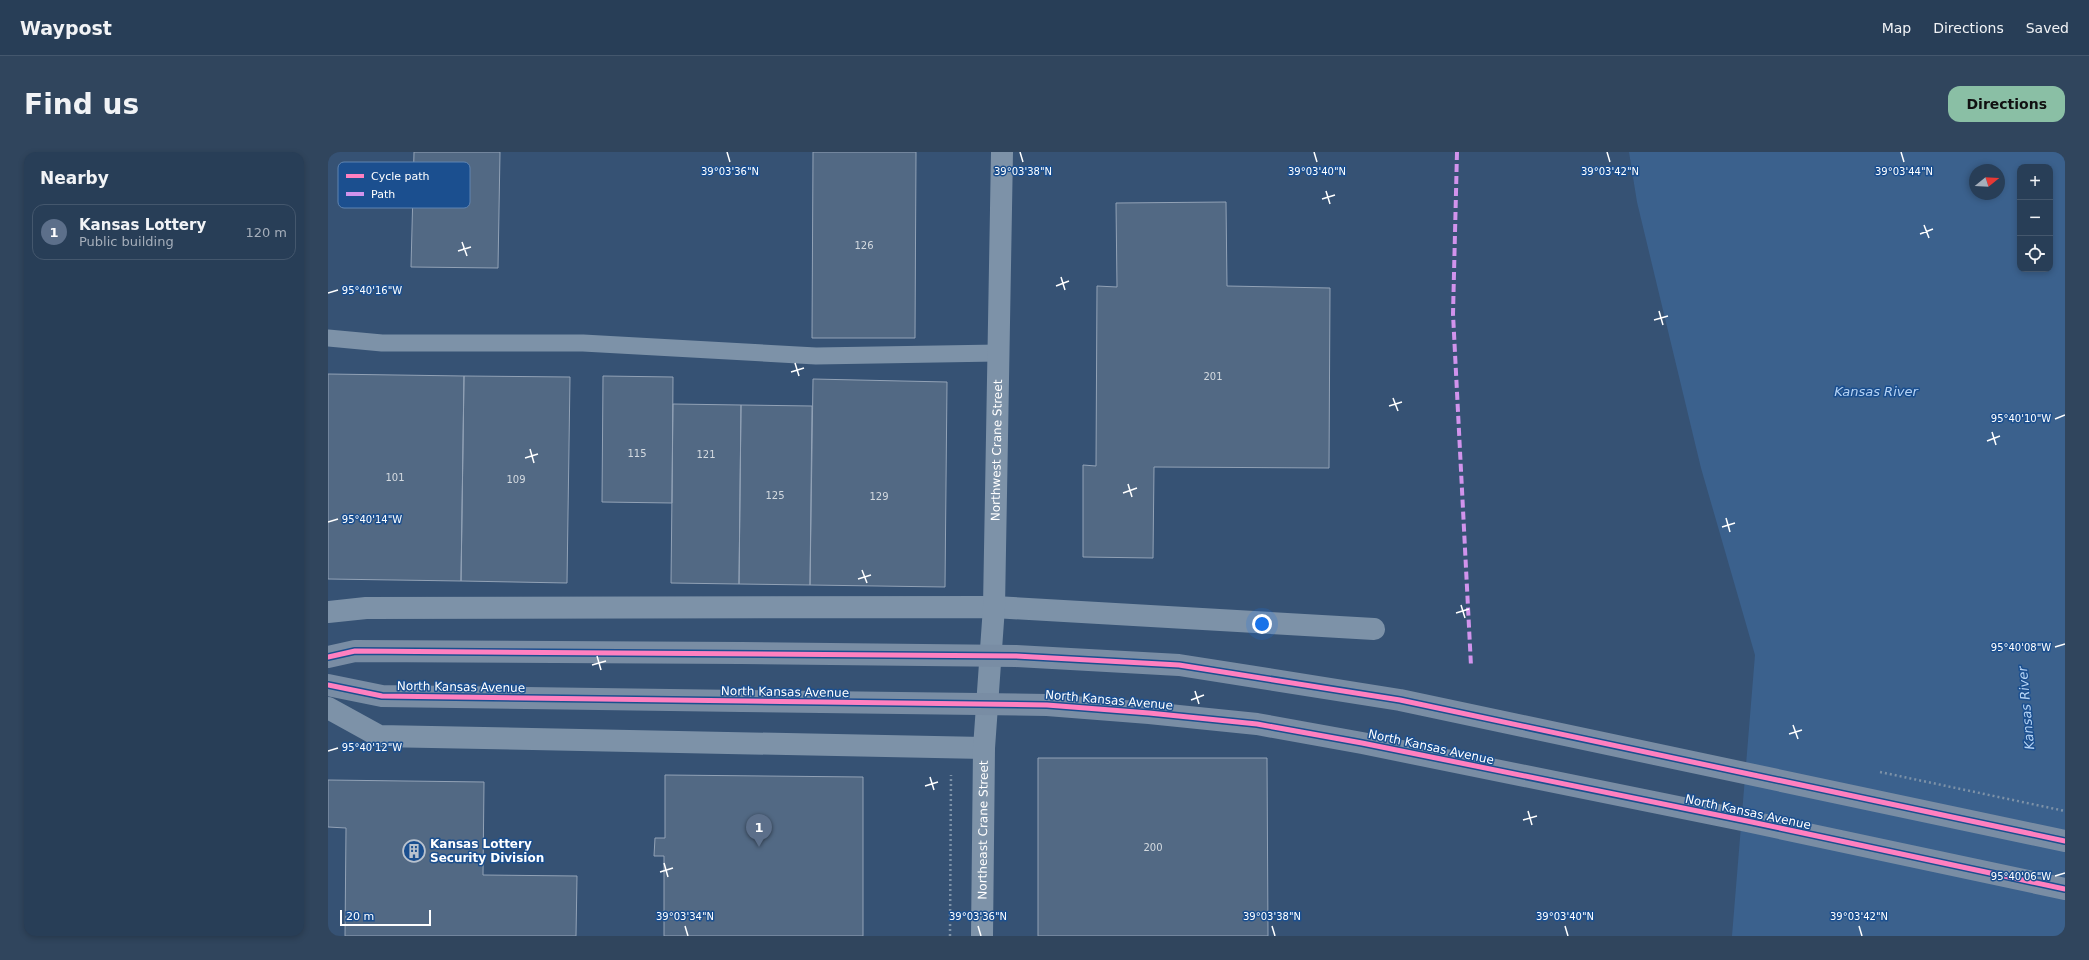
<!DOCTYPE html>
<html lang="en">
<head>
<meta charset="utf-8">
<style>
  :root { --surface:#283e57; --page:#30455d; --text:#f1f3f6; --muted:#a5aeba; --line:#44576d; --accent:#8abfa5 }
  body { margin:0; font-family:"DejaVu Sans",sans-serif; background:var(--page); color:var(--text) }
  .controls { position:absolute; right:12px; top:12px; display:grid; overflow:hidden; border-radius:8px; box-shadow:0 2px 6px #0003 }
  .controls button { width:36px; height:36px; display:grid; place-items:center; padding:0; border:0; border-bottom:1px solid var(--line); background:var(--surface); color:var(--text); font:20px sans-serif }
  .compass { position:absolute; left:1641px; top:12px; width:36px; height:36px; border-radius:50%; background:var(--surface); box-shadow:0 2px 6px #0003; rotate:72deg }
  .scale { position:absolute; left:12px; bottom:10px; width:91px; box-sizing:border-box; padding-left:4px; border:2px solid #fff; border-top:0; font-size:11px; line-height:14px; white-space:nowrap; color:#fff; -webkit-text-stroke:3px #1b4f8f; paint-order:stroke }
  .you { position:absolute; left:934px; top:472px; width:14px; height:14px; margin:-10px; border:3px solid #fff; border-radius:50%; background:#1a73e8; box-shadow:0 0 0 6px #1a73e833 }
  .badge { display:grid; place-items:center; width:26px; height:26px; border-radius:50%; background:var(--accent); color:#fff; font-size:13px; font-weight:700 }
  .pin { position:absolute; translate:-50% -33px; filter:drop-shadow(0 1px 2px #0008) }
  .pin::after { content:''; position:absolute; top:21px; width:14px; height:12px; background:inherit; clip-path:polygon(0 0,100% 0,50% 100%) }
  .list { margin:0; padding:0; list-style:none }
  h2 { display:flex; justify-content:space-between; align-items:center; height:52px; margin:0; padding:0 16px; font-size:17px }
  h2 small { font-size:13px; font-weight:400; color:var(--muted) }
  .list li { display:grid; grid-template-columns:26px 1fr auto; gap:12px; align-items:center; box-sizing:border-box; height:56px; margin:0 8px 8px; padding:0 8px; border:1px solid var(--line); border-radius:12px }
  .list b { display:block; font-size:15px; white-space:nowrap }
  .list p { margin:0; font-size:13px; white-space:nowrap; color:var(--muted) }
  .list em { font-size:13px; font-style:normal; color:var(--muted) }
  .icon { flex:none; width:22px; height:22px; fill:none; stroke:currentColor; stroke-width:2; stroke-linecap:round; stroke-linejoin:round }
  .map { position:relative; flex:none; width:1737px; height:784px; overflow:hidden; border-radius:12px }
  header { display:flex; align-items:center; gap:24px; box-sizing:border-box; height:56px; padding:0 20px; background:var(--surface); border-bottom:1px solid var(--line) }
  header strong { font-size:19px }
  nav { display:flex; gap:22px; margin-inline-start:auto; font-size:14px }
  .intro { display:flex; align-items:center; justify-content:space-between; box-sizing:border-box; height:96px; padding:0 24px }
  h1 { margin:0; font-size:28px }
  .button { padding:10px 18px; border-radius:12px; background:var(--accent); color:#111; font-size:14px; font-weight:700 }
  main { display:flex; gap:24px; padding:0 24px }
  aside { flex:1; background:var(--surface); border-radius:12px; box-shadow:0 2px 6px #0003 }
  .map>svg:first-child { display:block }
</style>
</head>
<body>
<header>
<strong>Waypost</strong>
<nav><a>Map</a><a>Directions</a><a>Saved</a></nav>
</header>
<div class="intro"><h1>Find us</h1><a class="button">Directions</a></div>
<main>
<aside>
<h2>Nearby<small></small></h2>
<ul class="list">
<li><span class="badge" style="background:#5c6f8a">1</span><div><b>Kansas Lottery</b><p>Public building</p></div><em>120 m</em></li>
</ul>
</aside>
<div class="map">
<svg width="1737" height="784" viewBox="0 0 1737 784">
  <rect width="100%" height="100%" fill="#365274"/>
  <path fill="#3b618d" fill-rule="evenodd" d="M1301,0H1737V784H1404L1427,503L1373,316L1309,50ZM1692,15H1722V117H1692ZM1647,18H1671V42H1647Z"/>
  <path fill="#526984" stroke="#92a2b6" d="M86,0H172L170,116L83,115Z
    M485,0H588L587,186H484Z
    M898,50L899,134L1002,136L1001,316L826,315L825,406L755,405V313L768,314L769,134L789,135L788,51Z
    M0,222L136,224L133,429L0,427Z
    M136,224L242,225L239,431L133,429Z
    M275,224L345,225L344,351L274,350Z
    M485,227L619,230L617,435L482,433Z
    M345,252L413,253L411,432L343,431Z
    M413,253L484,254L482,433L411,432Z
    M710,606H939L940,784H710Z
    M337,623L535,625V784H336V704H326L327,686H337Z
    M0,628L156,630L155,723L249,724L248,784H17L18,676L0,675Z"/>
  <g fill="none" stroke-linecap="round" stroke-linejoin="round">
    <path stroke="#7d92a8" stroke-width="2.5" stroke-dasharray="2 3" stroke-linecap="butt" d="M622,784L623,623"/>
    <path stroke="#7d92a8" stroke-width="17" d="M0,186L54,191H255L488,204L670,201"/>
    <g stroke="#7d92a8" stroke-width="22">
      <path d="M0,460L38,456L666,455L1046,477"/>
      <path d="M0,556L51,584L656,596"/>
      <path id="s1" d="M654,784L656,596L666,455L674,0"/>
    </g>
    <path stroke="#798da4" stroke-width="22" d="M0,505L27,499L413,501
      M0,533L54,544L414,549"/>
    <path stroke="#7d92a8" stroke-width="2.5" stroke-dasharray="2 3" stroke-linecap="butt" d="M1552,620L1737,659"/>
    <path stroke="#798da4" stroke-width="22" d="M413,501L688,504L851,513L1072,548L1737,689
      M414,549L719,553L821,561L929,572L1034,591L1419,669L1737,737"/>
    <path stroke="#d193ec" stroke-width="4" stroke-dasharray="8 4" stroke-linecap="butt" d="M1129,0L1125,162L1143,514"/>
    <g stroke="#1b4f8f" stroke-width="8">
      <path id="cycleway" d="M0,505L27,499L688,504L851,513L1072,548L1737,689
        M0,533L54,544L719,553L821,561L929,572L1034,591L1419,669L1737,737"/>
    </g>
    <use href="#cycleway" stroke="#ff80c0" stroke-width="5"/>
  </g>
  <path fill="none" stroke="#fff" stroke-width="1.5" d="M399,0L402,10M692,0L695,10M986,0L989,10M1279,0L1282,10M1573,0L1576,10M998,39L1002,52M994,47L1007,43M1596,73L1601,86M1592,82L1605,77M134,90L139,104M130,99L143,95M733,125L737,138M728,134L741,129M0,141L10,138M1331,159L1335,173M1326,168L1340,164M467,211L471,224M463,220L476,216M1065,246L1070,259M1061,254L1074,250M1727,267L1737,263M1664,280L1668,293M1659,289L1672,284M202,297L206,311M197,306L210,302M800,332L804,345M795,341L809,336M1398,366L1402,380M0,370L10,367M1394,375L1407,371M534,418L539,431M530,427L543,423M1133,453L1137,466M1128,461L1141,457M1727,495L1737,492M269,504L273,518M264,513L278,509M867,539L871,552M863,548L876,543M1465,573L1470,587M1461,582L1474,578M0,599L10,596M602,625L606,638M597,634L610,630M1200,659L1204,673M1195,668L1209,664M336,711L340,725M332,720L345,716M1727,724L1737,721M357,774L360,784M650,774L653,784M944,774L947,784M1237,774L1240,784M1531,774L1534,784"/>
  <defs>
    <g id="building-ring" transform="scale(1.15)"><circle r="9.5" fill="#1b4f8f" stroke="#b9c2ce" stroke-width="1.5"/><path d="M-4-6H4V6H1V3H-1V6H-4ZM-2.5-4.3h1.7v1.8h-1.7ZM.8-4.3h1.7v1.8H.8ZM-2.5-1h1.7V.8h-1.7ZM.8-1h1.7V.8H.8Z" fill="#b9c2ce"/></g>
  </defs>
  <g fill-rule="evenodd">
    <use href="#building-ring" x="86" y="699"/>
  </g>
  <g text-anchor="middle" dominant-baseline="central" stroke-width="3" stroke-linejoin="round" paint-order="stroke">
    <g font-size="10" fill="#d4dae0">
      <text x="536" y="93">126</text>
      <text x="885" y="224">201</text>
      <text x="309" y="301">115</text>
      <text x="378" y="302">121</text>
      <text x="67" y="325">101</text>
      <text x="188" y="327">109</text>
      <text x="447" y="343">125</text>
      <text x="551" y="344">129</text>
      <text x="825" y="695">200</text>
    </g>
    <g font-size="12" fill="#fff" stroke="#1b4f8f">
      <text stroke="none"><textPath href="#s1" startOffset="486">Northwest Crane Street</textPath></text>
      <text transform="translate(133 535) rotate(1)">North Kansas Avenue</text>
      <text transform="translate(457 540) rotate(1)">North Kansas Avenue</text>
      <text transform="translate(781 548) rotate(5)">North Kansas Avenue</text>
      <text transform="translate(1103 595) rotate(12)">North Kansas Avenue</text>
      <text transform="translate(1420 660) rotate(12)">North Kansas Avenue</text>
      <text stroke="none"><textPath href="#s1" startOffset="106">Northeast Crane Street</textPath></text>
    </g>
    <g font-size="12" font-weight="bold" fill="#fff" stroke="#1b4f8f" text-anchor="start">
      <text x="102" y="692">Kansas Lottery<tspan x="102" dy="14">Security Division</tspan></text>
    </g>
    <g font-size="13" font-style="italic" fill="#b5d3f5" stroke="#1b4f8f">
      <text x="1548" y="239">Kansas River</text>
      <text transform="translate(1698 556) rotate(-95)">Kansas River</text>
    </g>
  </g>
  <rect x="10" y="10" width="132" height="46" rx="6" fill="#1b4f8f" stroke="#5f84b1" stroke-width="1"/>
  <rect x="18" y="22" width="18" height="4" fill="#ff80c0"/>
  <rect x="18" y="40" width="18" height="4" fill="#d193ec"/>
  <g font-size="11" fill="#fff">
    <text x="43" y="28">Cycle path</text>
    <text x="43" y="46">Path</text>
  </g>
  <g font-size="10" text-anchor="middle" fill="#fff" stroke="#1b4f8f" stroke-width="3" stroke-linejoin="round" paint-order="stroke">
    <text x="402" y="23">39°03'36"N</text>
    <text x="695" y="23">39°03'38"N</text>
    <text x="989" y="23">39°03'40"N</text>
    <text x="1282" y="23">39°03'42"N</text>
    <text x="1576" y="23">39°03'44"N</text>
    <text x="44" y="142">95°40'16"W</text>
    <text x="1693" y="270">95°40'10"W</text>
    <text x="44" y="371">95°40'14"W</text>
    <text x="1693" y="499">95°40'08"W</text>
    <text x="44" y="599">95°40'12"W</text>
    <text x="1693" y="728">95°40'06"W</text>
    <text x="357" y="768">39°03'34"N</text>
    <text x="650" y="768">39°03'36"N</text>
    <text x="944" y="768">39°03'38"N</text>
    <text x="1237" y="768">39°03'40"N</text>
    <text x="1531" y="768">39°03'42"N</text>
  </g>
</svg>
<div class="controls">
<button>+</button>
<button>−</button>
<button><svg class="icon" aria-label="locate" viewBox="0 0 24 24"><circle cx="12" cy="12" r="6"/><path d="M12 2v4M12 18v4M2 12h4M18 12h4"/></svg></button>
</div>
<svg class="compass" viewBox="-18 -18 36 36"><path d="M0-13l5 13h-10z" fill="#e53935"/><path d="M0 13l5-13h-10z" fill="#a5aeba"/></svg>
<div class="scale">20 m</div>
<div class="you"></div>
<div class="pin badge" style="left:431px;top:695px;background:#5c6f8a">1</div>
</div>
</main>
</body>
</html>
